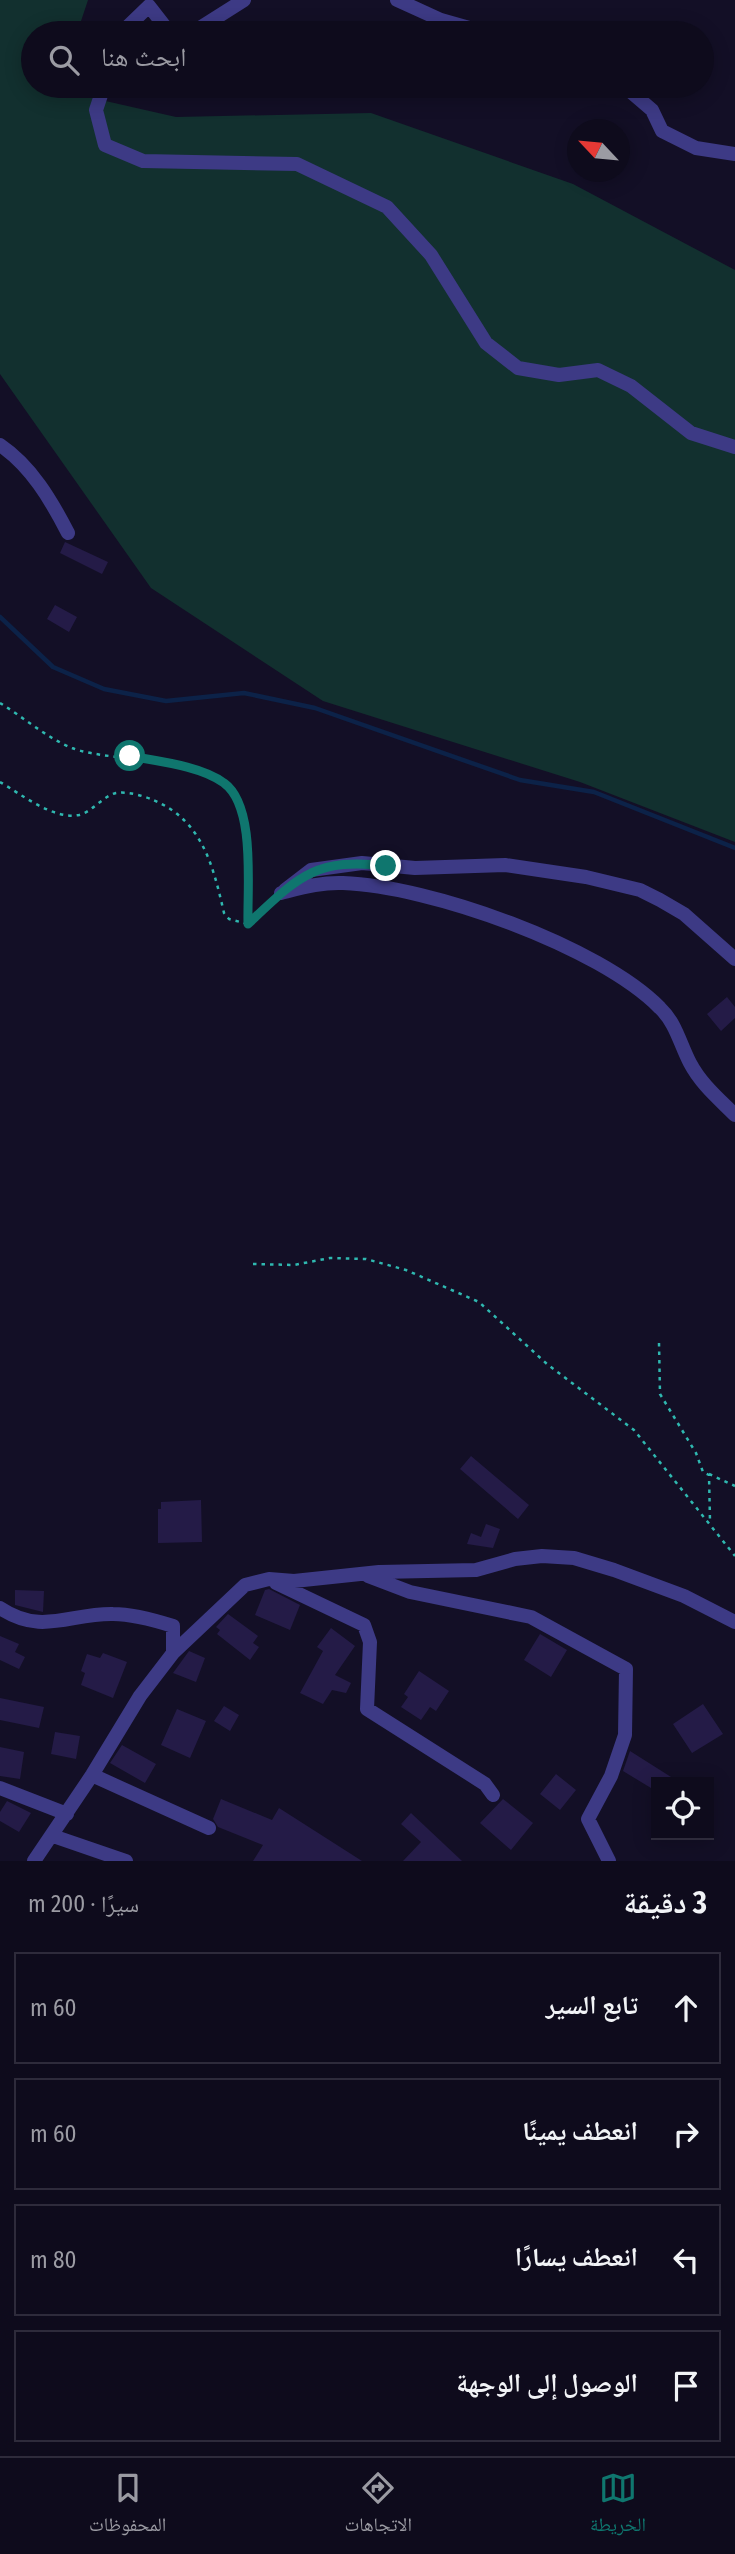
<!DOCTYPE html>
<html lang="ar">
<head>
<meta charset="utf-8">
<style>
  :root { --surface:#0e0b1c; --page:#171425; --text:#f1f3f6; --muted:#9b9ba3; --line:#2e2b3b; --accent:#0f766e }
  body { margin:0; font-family:"Fira Sans Condensed","Noto Naskh Arabic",sans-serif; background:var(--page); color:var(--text); direction:rtl }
  .controls { position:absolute; right:21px; bottom:21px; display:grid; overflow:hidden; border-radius:0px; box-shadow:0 4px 18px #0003 }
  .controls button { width:63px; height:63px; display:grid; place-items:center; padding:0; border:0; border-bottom:2px solid var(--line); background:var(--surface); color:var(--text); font:35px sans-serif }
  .compass { position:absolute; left:567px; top:119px; width:63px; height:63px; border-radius:50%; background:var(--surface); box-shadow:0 4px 18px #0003; rotate:296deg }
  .stop { position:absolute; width:21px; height:21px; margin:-16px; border:5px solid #0f766e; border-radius:50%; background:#fff }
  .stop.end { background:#0f766e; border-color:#fff; box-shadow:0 2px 7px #0008 }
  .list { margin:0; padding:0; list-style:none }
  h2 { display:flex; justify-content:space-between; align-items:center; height:91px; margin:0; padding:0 28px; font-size:30px }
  h2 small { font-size:23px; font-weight:400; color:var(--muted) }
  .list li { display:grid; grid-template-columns:46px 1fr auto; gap:21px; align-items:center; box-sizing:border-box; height:112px; margin:0 14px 14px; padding:0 14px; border:2px solid var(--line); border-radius:0px }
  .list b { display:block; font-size:26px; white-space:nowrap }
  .list em { font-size:23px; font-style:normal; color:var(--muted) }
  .icon { flex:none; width:38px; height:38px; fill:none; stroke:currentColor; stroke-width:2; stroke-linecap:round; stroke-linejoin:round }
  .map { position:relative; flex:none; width:735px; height:1861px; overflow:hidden; direction:ltr }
  .search { position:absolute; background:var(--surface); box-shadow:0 4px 18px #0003; left:21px; right:21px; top:21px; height:77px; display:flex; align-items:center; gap:18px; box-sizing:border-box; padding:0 24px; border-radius:38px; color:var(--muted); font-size:26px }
  .sheet { height:595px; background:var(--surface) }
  nav { display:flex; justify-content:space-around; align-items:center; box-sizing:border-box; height:98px; border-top:2px solid var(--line); background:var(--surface); font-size:19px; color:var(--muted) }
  nav a { display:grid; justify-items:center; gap:4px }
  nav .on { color:var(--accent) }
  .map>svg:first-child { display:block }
</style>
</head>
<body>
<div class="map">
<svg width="735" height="1861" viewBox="0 0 735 1861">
  <rect width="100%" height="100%" fill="#130f26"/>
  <path fill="#12302f" d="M0,0H88L77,33H33V86H58L57,90L176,117L371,113L573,184L735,270V842L580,782L323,701L151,588L0,374Z"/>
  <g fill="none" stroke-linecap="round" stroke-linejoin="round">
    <path stroke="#0c2248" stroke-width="4.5" d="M0,617L53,667L104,689L166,701L244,693L315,708L520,780L594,792L735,848"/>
  </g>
  <path fill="#241b47" d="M65,542L108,562L102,574L60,553Z
    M55,605L77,617L69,632L47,619Z
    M727,997L735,1007V1018L721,1031L707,1014Z
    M471,1456L529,1505L518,1519L460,1469Z
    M201,1500L202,1542L158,1543V1509H161V1502Z
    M486,1524L500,1529L493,1548L467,1544L471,1533L481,1537Z
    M269,1589L300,1605L290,1630L255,1615L265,1590Z
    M15,1590L44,1591L43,1612L15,1605Z
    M228,1614L258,1636L253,1643L259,1647L250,1660L217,1634L220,1630L216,1627Z
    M331,1628L355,1646L335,1675L351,1683L346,1693L332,1690L323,1704L300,1693L323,1651L317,1647Z
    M540,1634L567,1650L551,1677L524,1660Z
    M0,1636L19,1644L15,1652L25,1657L19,1669L0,1660Z
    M189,1651L205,1658L196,1682L173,1673Z
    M103,1653L127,1662L113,1698L81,1685L85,1673L81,1671L87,1654L100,1658Z
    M419,1671L449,1691L436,1711L430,1707L421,1720L401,1707L408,1697L404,1694Z
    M0,1698L44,1707L39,1728L0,1720Z
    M703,1704L723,1734L692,1753L673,1724Z
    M224,1706L239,1715L230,1731L214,1721Z
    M177,1709L206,1721L190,1758L161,1745Z
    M55,1732L80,1736L76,1759L51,1754Z
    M122,1745L156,1764L145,1783L110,1763Z
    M0,1747L24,1752L20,1779L0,1776Z
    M630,1751L679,1782H654L651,1788L623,1771Z
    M556,1774L576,1790L560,1810L540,1794Z
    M221,1799L272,1820L279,1808L362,1861H253L263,1845L218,1827L213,1819Z
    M503,1799L533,1823L511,1850L480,1823Z
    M7,1801L31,1813L19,1832L0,1821V1812Z
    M411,1813L462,1861H403L421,1842L401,1824Z"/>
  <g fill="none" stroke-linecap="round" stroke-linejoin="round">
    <path stroke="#2fb8b0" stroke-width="2.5" stroke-dasharray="3.5 5" stroke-linecap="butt" d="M0,703C23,717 47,738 72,748C113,764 220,754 239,802C253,834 247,888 248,924
      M0,782C21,794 53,820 79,815C92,812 103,796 116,793C127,791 144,796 153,800C202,820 213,865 224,913L229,919L248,924L271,903
      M253,1264L294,1265L330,1258L366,1259L406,1270L479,1302L547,1364L634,1430L735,1556
      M659,1343L660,1394L696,1453L703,1472L709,1475L710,1521
      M709,1474L735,1486"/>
    <path stroke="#3d3a85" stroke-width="14" d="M397,0L441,20L487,33
      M121,33L149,6L170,33
      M192,33L244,0
      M104,86L96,110L105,145L143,161L297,164L387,207L431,255L486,343L518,368L559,375L598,370L631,386L691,433L735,447
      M624,86L652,110L662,131L696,148L735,154
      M0,445C31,466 51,500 68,533
      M285,890L311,870L362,863L415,868L505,865L586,877L640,890L660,900L684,914L735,959
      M281,893C301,888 322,882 343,883C430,886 599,946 660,1008C676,1023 680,1044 690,1063C701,1084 719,1099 735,1115
      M368,1576L410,1592L531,1617L626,1669L625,1735L611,1776L588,1819L609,1861
      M276,1583L364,1625L370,1642L367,1709L485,1784L493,1795
      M0,1608C42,1636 70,1613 113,1614C133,1614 154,1620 173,1626V1653
      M92,1775L209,1828
      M0,1788L67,1814
      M53,1836L126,1861
      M34,1861L92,1775L140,1696L173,1653L245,1585L269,1579L294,1581L379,1572L476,1570L515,1559L542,1556L574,1558L614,1570L684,1596L735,1622"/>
  </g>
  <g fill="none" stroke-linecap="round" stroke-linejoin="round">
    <path stroke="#0f766e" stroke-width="9" d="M130,756C157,761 202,766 224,783C256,806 247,888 248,924C297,878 315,857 386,866"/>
  </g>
</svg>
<div class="controls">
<button><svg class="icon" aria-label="locate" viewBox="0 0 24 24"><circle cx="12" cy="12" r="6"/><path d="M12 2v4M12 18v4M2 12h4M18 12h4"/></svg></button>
</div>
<svg class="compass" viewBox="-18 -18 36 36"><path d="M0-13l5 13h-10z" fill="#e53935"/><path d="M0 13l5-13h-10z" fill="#9b9ba3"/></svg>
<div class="stop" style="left:130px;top:756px"></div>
<div class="stop end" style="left:386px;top:866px"></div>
<div class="search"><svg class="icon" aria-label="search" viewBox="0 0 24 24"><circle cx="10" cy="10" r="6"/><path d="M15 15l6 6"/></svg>ابحث هنا</div>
</div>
<section class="sheet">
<h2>3 دقيقة<small>سيرًا · 200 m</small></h2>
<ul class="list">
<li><svg class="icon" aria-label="ahead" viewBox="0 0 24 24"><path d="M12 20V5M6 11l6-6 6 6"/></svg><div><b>تابع السير</b></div><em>60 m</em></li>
<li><svg class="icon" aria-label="right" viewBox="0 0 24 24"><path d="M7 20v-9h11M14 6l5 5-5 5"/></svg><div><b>انعطف يمينًا</b></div><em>60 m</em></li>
<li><svg class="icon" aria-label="left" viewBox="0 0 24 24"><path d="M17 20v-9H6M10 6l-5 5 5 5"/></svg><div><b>انعطف يسارًا</b></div><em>80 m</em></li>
<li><svg class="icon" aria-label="arrive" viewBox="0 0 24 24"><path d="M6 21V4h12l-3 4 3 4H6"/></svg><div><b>الوصول إلى الوجهة</b></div></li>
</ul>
</section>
<nav>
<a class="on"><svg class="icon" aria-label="map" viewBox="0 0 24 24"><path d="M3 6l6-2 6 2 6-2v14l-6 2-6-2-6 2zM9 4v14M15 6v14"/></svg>الخريطة</a>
<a><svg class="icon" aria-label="directions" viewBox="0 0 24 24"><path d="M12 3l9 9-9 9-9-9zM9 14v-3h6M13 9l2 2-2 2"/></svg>الاتجاهات</a>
<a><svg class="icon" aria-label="saved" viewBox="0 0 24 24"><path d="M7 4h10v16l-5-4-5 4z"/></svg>المحفوظات</a>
</nav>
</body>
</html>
